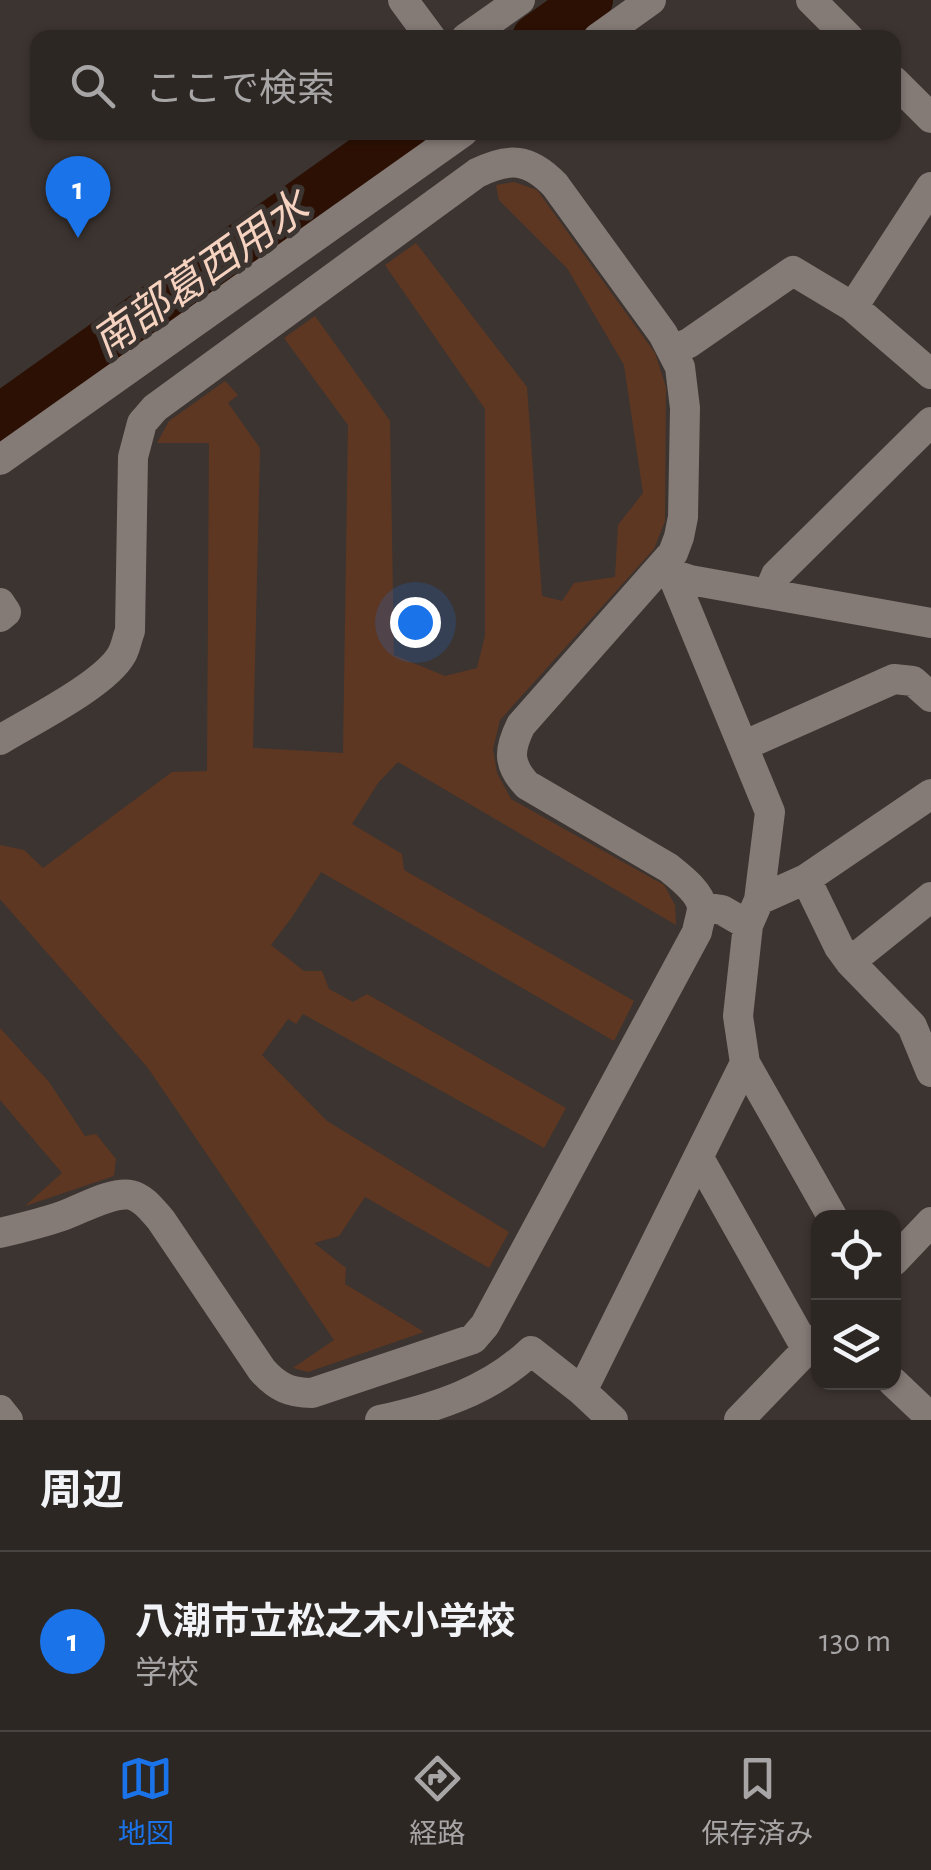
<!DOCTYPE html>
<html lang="ja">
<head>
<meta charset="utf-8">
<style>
  :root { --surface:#2d2724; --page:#352f2c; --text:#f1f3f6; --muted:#a7a5a6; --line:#484441; --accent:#1a73e8 }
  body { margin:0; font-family:"Alegreya Sans","Noto Sans JP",sans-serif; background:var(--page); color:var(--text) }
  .controls { position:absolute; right:30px; bottom:30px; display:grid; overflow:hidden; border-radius:20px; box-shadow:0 2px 8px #0004 }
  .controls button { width:90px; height:90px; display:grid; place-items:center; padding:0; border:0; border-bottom:2px solid var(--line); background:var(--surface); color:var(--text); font:50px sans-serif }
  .you { position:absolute; left:415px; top:622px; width:35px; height:35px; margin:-25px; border:8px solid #fff; border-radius:50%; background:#1a73e8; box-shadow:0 0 0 15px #1a73e833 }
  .badge { display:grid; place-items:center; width:65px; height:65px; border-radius:50%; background:var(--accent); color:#fff; font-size:32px; font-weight:700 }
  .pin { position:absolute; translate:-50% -82px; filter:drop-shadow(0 2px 5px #0008) }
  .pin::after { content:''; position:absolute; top:52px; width:35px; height:30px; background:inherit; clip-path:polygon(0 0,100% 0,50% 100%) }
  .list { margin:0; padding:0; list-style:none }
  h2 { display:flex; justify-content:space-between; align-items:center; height:130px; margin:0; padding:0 40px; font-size:42px }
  h2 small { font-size:32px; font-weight:400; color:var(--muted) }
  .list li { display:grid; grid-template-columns:65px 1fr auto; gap:30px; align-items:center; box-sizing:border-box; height:180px; padding:0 40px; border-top:2px solid var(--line) }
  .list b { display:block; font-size:38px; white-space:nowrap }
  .list p { margin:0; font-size:32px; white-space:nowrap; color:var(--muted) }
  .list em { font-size:32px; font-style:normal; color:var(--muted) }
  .icon { flex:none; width:55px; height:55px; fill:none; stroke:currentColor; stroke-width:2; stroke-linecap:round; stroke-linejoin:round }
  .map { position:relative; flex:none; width:931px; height:1420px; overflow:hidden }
  .search { position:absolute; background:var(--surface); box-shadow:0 2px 8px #0004; left:30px; right:30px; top:30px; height:110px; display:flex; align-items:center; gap:25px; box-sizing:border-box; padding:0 35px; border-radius:20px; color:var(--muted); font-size:38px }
  .sheet { height:310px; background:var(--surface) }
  nav { display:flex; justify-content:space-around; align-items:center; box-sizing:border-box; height:140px; border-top:2px solid var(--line); background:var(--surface); font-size:28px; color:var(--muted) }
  nav a { display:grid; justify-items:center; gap:5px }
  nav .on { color:var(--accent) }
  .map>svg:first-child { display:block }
</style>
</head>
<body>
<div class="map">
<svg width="931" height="1420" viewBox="0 0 931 1420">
  <rect width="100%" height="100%" fill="#3c3430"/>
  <path fill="#5e3722" d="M514,182L537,190L655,353L666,387L665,521L654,549L500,720L493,749L497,773L511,799L664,885L675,905L676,925L398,762L378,783L352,824L402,854L404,870L634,1001L614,1041L321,872L292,917L271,945L304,971H322L329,989L353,1002L367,994L566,1108L544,1148L303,1014L296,1024L288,1019L262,1055L327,1121L509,1232L489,1268L365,1197L339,1236L314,1243L346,1268L345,1284L424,1332L308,1372L293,1368L334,1340L148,1068L0,899V845L24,850L43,868L172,772L207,771L209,443H157L169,421L225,381L238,395L228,403L260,448L253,748L343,753L348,425L284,338L315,316L390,421L394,655L445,676L477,668L485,636V409L385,265L416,243L527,387L542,596L562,601L574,583L615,577L618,525L643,493L624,365L567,268L499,200L496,185Z
    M0,1028L49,1082L85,1136L96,1134L116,1159L114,1176L25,1206L62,1173L0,1100Z"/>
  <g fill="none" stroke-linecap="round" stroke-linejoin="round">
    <path stroke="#2c1003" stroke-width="48" d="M536,38L589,0
      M0,418L402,132"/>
    <path stroke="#847a76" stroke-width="30" d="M403,0L431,38
      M811,0L849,38
      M466,38L520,0
      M598,38L651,0
      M894,81L931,118
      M853,307L931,187
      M673,350L689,343L793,271L853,307L931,374
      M0,460L463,132
      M665,566L672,574L690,580L931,623
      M672,574L770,812L759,900L748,925L722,910L702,907
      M768,594L776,575L931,422
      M0,603L6,612L0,617
      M0,740C31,721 106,684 122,654C126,647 127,638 130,631L133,457L142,423L155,408L477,173C509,157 529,158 555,185L663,334L680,367L685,408L683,517L679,537L673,553L521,725C509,749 507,764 527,785L669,868C680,877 700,892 702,907C702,914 698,925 697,932L485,1325L473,1339L312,1393C290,1393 277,1387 262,1370L161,1220C152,1210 144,1198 131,1195C112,1191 80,1210 62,1216C42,1223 21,1228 0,1233
      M743,746L894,679L913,681L931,697
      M806,879L839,947L850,962
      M931,897L850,962L912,1026L931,1072
      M759,900L806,879L931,794
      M748,925L738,1016L745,1063L833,1218
      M699,1158L807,1350
      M894,1261L931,1222
      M893,1382L931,1418
      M582,1391L745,1063
      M0,1410L8,1420
      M380,1420C435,1408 489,1391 531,1351L582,1391L613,1420
      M739,1420L818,1338"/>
  </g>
  <g text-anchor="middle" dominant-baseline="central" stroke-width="10" stroke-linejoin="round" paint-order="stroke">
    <g font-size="42" font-style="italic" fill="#f6d2c0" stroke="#3c3430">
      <text transform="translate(201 275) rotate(-35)">南部葛西用水</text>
    </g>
  </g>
</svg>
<div class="controls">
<button><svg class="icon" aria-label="locate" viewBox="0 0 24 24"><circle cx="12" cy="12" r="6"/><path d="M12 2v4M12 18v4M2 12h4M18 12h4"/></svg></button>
<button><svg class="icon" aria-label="layers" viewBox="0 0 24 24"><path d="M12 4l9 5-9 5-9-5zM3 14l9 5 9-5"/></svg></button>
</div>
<div class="you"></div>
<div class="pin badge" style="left:78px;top:238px">1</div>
<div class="search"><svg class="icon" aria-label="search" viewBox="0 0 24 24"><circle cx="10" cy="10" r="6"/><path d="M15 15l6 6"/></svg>ここで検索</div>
</div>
<section class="sheet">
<h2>周辺<small></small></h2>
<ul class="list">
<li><span class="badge">1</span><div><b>八潮市立松之木小学校</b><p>学校</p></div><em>130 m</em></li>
</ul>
</section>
<nav>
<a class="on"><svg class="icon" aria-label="map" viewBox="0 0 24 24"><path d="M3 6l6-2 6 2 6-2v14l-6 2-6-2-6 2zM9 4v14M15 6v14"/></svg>地図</a>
<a><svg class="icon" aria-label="directions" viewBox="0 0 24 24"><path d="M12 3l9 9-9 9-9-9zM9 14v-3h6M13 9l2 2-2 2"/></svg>経路</a>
<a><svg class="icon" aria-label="saved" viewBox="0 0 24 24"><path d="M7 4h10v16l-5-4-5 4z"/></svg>保存済み</a>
</nav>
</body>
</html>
